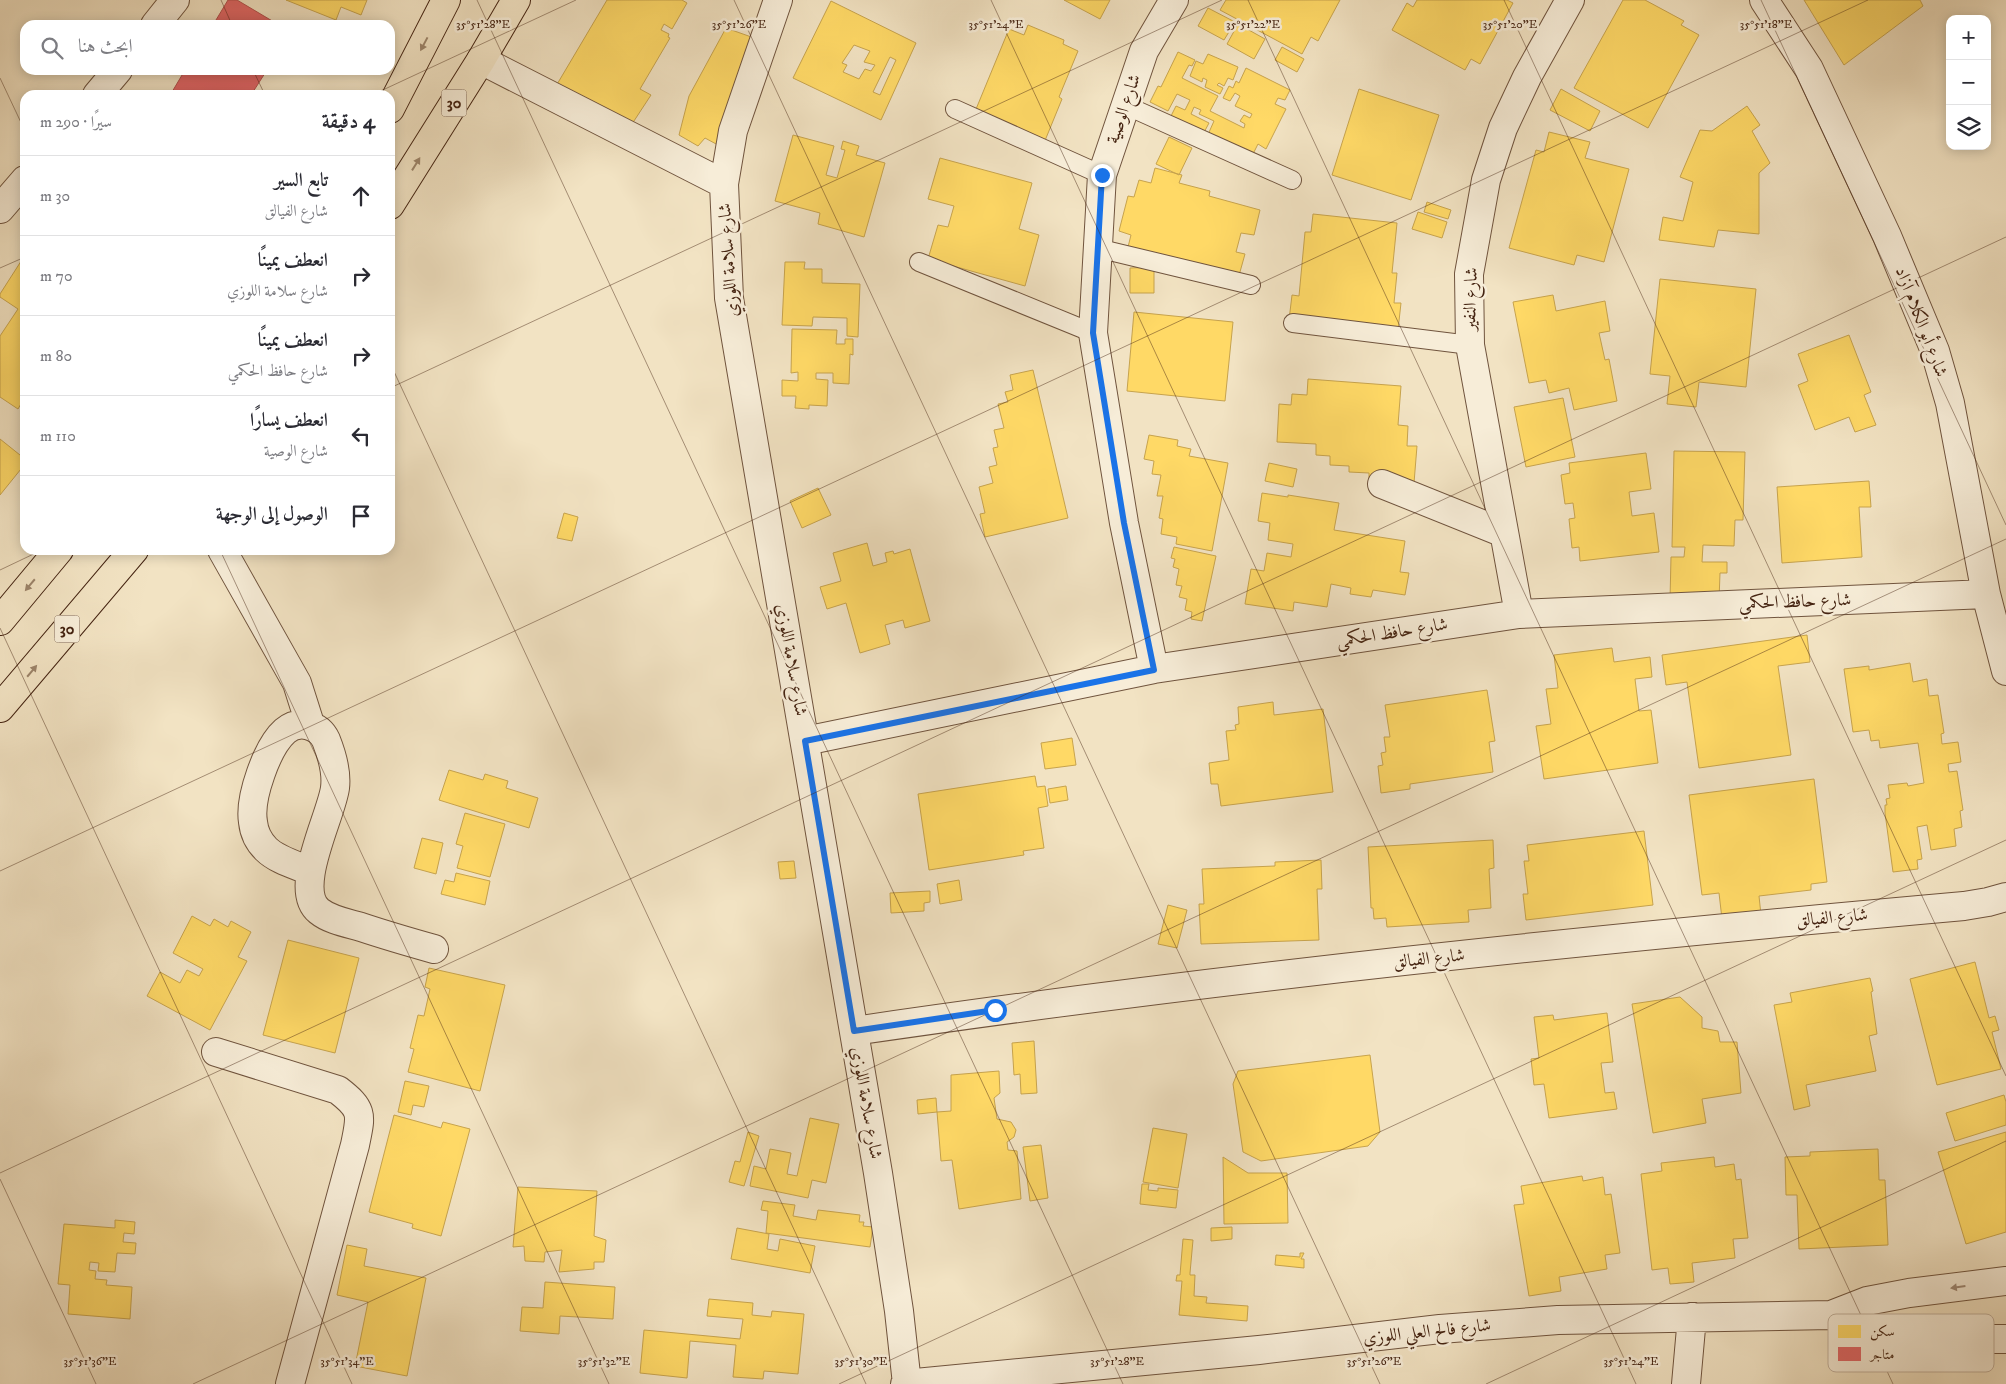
<!DOCTYPE html>
<html lang="ar">
<head>
<meta charset="utf-8">
<style>
  :root { --surface:#fff; --page:#f7f7f7; --text:#2b2b33; --muted:#7c7c81; --line:#e1e1e2 }
  body { margin:0; font-family:"IM FELL DW Pica",Amiri,serif; background:var(--page); color:var(--text); direction:rtl }
  .controls { position:absolute; right:15px; top:15px; display:grid; overflow:hidden; border-radius:10px; box-shadow:0 2px 12px #0003 }
  .controls button { width:45px; height:45px; display:grid; place-items:center; padding:0; border:0; border-bottom:1px solid var(--line); background:var(--surface); color:var(--text); font:25px sans-serif }
  .stop { position:absolute; width:15px; height:15px; margin:-11px; border:4px solid #1a73e8; border-radius:50%; background:#fff }
  .stop.end { background:#1a73e8; border-color:#fff; box-shadow:0 1px 5px #0008 }
  .list { margin:0; padding:0; list-style:none }
  h2 { display:flex; justify-content:space-between; align-items:center; height:65px; margin:0; padding:0 20px; font-size:21px }
  h2 small { font-size:16px; font-weight:400; color:var(--muted) }
  .list li { display:grid; grid-template-columns:32px 1fr auto; gap:15px; align-items:center; box-sizing:border-box; height:80px; padding:0 20px; border-top:1px solid var(--line) }
  .list b { display:block; font-size:19px; white-space:nowrap }
  .list p { margin:0; font-size:16px; white-space:nowrap; color:var(--muted) }
  .list em { font-size:16px; font-style:normal; color:var(--muted) }
  .icon { flex:none; width:28px; height:28px; fill:none; stroke:currentColor; stroke-width:2; stroke-linecap:round; stroke-linejoin:round }
  .map { position:relative; flex:none; width:2006px; height:1384px; overflow:hidden; direction:ltr }
  .search { position:absolute; background:var(--surface); box-shadow:0 2px 12px #0003; left:20px; top:20px; width:375px; height:55px; display:flex; align-items:center; gap:12px; box-sizing:border-box; padding:0 18px; border-radius:15px; color:var(--muted); font-size:19px }
  .panel { position:absolute; background:var(--surface); box-shadow:0 2px 12px #0003; left:20px; top:90px; width:375px; height:465px; border-radius:15px; direction:rtl }
  .map>svg:first-child { display:block }
</style>
</head>
<body>
<div class="map">
<svg width="2006" height="1384" viewBox="0 0 2006 1384">
  <rect width="100%" height="100%" fill="#f2e3c3"/>
  <filter id="stains"><feTurbulence type="fractalNoise" baseFrequency=".004" numOctaves="4"/><feColorMatrix values="0 0 0 0 .2 0 0 0 0 .09 0 0 0 0 .02 0 0 0 .5 -.17"/></filter>
  <radialGradient id="worn" r=".72"><stop offset=".6" stop-color="#630" stop-opacity="0"/><stop offset="1" stop-color="#630" stop-opacity=".3"/></radialGradient>
  <path fill="#ffd966" stroke="#c7a34d" fill-rule="evenodd" d="M286,0H367L361,15L341,7L336,20Z
    M607,0H682L687,3L672,29L664,24L661,30L669,34L668,37L670,38L640,89L651,95L632,124L556,86Z
    M1064,0H1110L1100,19Z
    M1226,0H1340L1318,41L1311,37L1302,54L1220,10Z
    M1417,0H1507L1513,3L1480,64L1471,59L1465,70L1392,30L1407,3L1413,7Z
    M1623,0H1645L1684,21L1681,25L1699,35L1648,128L1574,88Z
    M1804,0H1920L1923,6L1844,65Z
    M831,1L916,43L881,120L793,78ZM854,45L870,51L864,62L875,65L871,71L865,69L859,79L843,72L847,65L842,63ZM890,57L896,60L880,95L873,92Z
    M1208,8L1235,22L1224,40L1198,26Z
    M1238,24L1265,39L1254,59L1227,44Z
    M1028,25L1064,40L1063,44L1078,51L1059,97L1062,99L1044,143L974,114L1009,29L1024,35Z
    M726,28L757,39L718,145L705,138L698,146L679,135L689,96Z
    M1282,47L1304,59L1297,72L1275,60Z
    M1178,52L1195,60L1192,66L1189,65L1182,78L1218,96L1210,111L1244,128L1245,124L1240,121L1244,115L1250,118L1252,114L1235,106L1240,96L1235,93L1230,101L1223,98L1229,86L1233,88L1236,81L1239,83L1246,68L1290,90L1285,100L1278,98L1275,104L1286,109L1266,149L1258,144L1250,160L1206,139L1214,121L1199,114L1201,110L1194,107L1191,114L1209,123L1201,138L1168,122L1176,106L1185,110L1190,100L1177,94L1168,111L1150,102L1158,86L1161,87Z
    M1208,54L1238,67L1233,80L1228,78L1224,86L1219,83L1217,85L1223,88L1220,94L1205,87L1207,80L1203,78L1202,82L1190,76L1196,61L1203,64Z
    M1359,89L1439,115L1411,200L1332,175Z
    M1561,89L1600,111L1590,131L1550,110Z
    M1747,106L1760,125L1752,131L1770,163L1759,173V234L1718,230L1714,247L1659,240L1663,217L1683,221L1693,182L1680,177L1700,130L1712,131Z
    M1549,132L1590,142L1585,158L1629,169L1604,262L1577,255L1574,265L1509,248L1536,150L1544,152Z
    M793,135L834,146L826,175L837,178L845,150L841,149L843,141L859,146L856,155L885,163L864,237L818,224L820,213L775,201Z
    M1169,137L1192,148L1179,175L1156,164Z
    M940,158L1032,183L1019,229L1039,235L1025,286L928,259L938,225L948,227L954,206L928,199Z
    M1155,168L1182,175L1179,183L1210,191L1209,196L1260,210L1254,235L1241,233L1236,252L1245,254L1238,279L1127,251L1131,235L1119,231L1128,196L1134,197L1139,180L1151,183Z
    M1427,202L1451,210L1448,219L1424,212Z
    M1418,212L1447,222L1442,238L1412,229Z
    M1313,214L1397,223L1392,273H1397L1394,303H1401L1398,330L1289,320L1292,295L1299,296L1305,232H1311Z
    M25,255V397L18,409L0,397V336L18,309L0,297V294Z
    M785,262H805L804,269H822V283L860,284L858,337L847,336V318L813,317L812,326L782,325Z
    M1154,267V293H1130V268Z
    M1660,279L1756,289L1746,387L1699,382L1696,407L1667,404L1670,376L1650,374Z
    M1553,295L1556,311L1605,301L1610,331L1599,333L1605,360L1609,359L1617,401L1574,410L1569,388L1549,393L1546,380L1529,383L1513,302Z
    M1134,312L1233,322L1225,401L1127,391Z
    M792,329L837,330L836,344H845V339H853V355L850,354L849,384L833,383V373H816V379L828,380L827,406L809,405V409L795,408L796,396H782V380L798,381V372L791,373Z
    M1849,335L1871,392L1864,395L1876,425L1855,432L1849,417L1815,430L1798,385L1808,381L1798,354Z
    M1033,370L1068,518L985,537L980,514L985,513L979,487L993,483L989,467L997,465L993,448L998,447L994,430L1004,428L998,404L1008,402L1005,392L1013,390L1010,375Z
    M1308,379L1401,386L1398,425L1408,426L1407,446H1417L1414,483L1369,480V473L1349,472V466L1330,465V456L1316,455V444L1277,442L1279,404L1291,405L1292,394L1307,395Z
    M1563,398L1575,457L1526,467L1514,407Z
    M1149,435L1178,440L1177,446L1191,449L1189,456L1228,463L1212,551L1176,544L1177,537L1161,534L1163,519L1159,518L1163,496H1157L1161,475L1152,474L1154,461L1144,459Z
    M0,439L25,459V464L0,495Z
    M1674,451L1745,452L1743,520H1735L1734,546L1703,545L1702,562H1727V573H1720L1719,601L1670,600L1671,557H1684L1685,547H1672Z
    M1646,453L1651,489L1629,492L1632,516L1654,513L1659,552L1580,561L1579,547L1572,548L1569,519L1575,518L1573,503L1565,504L1561,475L1570,473L1569,463Z
    M1269,463L1297,469L1293,487L1265,481Z
    M1869,481L1871,507H1859L1862,557L1782,563L1777,487Z
    M818,488L831,515L802,528L790,501Z
    M1262,493L1288,497V495L1339,503L1334,530L1405,541L1400,572L1409,573L1405,595L1373,590L1371,597L1350,594L1351,588L1331,584L1327,607L1294,602L1293,611L1245,604L1251,569L1264,571L1267,553L1291,557L1293,544L1268,540L1270,523L1258,521Z
    M564,513L578,517L572,541L557,538Z
    M867,543L873,566L887,562L885,553L893,551L894,554L910,549L930,621L905,628L903,620L885,625L890,644L860,653L846,603L827,609L820,587L841,581L833,553Z
    M1174,547L1216,556L1202,621L1191,619L1192,612L1185,610L1187,599L1179,597L1182,586L1176,585L1179,569L1173,567L1175,559L1171,558Z
    M1807,635L1810,662L1778,666L1791,755L1699,768L1687,682L1666,685L1662,655Z
    M1612,648L1614,662L1650,657L1652,677L1635,679L1639,711L1651,710L1658,763L1544,779L1536,726L1551,724L1546,689L1558,688L1554,655Z
    M1910,663L1913,682L1927,679L1929,696L1938,695L1944,733L1941,734L1942,744L1958,742L1961,762L1948,764L1949,772L1957,771L1963,810L1960,811L1962,827L1954,829L1956,846L1931,850L1927,825L1917,827L1922,859L1917,860L1918,869L1893,872L1885,813V805H1887L1886,799L1890,798L1888,785L1907,783L1908,786L1924,783L1918,743L1880,748L1879,740L1871,741L1869,730L1853,732L1844,669L1869,666V670Z
    M1487,690L1495,741L1489,742L1493,772L1410,784V789L1381,793L1378,766L1383,765L1381,753L1386,752L1384,737H1390L1385,705Z
    M1273,702L1274,715L1323,709L1333,792L1221,806L1218,784H1211L1209,763L1229,760L1226,731L1236,730L1235,725L1239,724L1238,707Z
    M1072,738L1076,765L1045,769L1041,743Z
    M449,770L483,780L485,774L508,781L506,788L538,798L529,828L439,800Z
    M1035,776L1037,787L1045,786L1048,806L1038,808L1044,848L1023,851L1024,855L929,870L918,794Z
    M1814,779L1827,882L1811,884V890L1759,896L1761,915L1722,919L1719,893L1702,895L1689,795Z
    M1066,786L1068,800L1050,803L1048,789Z
    M465,813L505,824L490,877L457,868L463,846L456,844Z
    M1644,831L1653,905L1526,920L1523,894H1528L1524,861H1529L1527,845Z
    M422,838L443,843L436,874L414,868Z
    M1493,840L1494,868L1489,869L1491,908L1468,910L1469,922L1387,927L1386,918L1374,919L1373,908H1371L1368,847Z
    M1321,860L1322,889H1317L1319,940L1201,944L1199,904H1204L1202,869L1275,866V862Z
    M794,861L796,878L780,879L778,862Z
    M456,873L490,881L485,905L441,894L445,880L454,882Z
    M959,880L962,900L940,904L937,884Z
    M930,891V902L924,903V911L891,913L890,893Z
    M1168,905L1187,910L1177,948L1158,944Z
    M192,916L210,926L214,919L228,927L231,921L251,932L238,957L247,961L210,1030L147,996L160,972L180,983L187,970L199,976L203,969L173,953Z
    M288,940L359,958L335,1053L263,1035Z
    M1975,962L1989,1018L1995,1016L1999,1030L1992,1032L2001,1069L1937,1085L1910,979Z
    M429,968L505,985L480,1091L408,1072L414,1049L410,1048L418,1015L424,1016L430,989L425,987Z
    M1870,978L1873,991L1871,992L1877,1034L1869,1036L1876,1071L1806,1085L1810,1106L1794,1110L1774,1005L1792,1002L1790,993Z
    M1680,997L1702,1017V1028L1718,1031L1720,1042H1737L1741,1093L1702,1099L1706,1123L1653,1133L1632,1004Z
    M1607,1013L1613,1062L1601,1063L1605,1093L1614,1092L1617,1109L1549,1118L1544,1084L1534,1085L1531,1059L1539,1058L1534,1017L1553,1015L1554,1020Z
    M1034,1041L1037,1093L1021,1094L1020,1074L1014,1075L1012,1043Z
    M1370,1055L1380,1132L1368,1146L1261,1161L1243,1152L1233,1084L1238,1071Z
    M999,1071L1000,1093L994,1098L997,1119L1011,1122L1016,1130L1014,1137L1007,1142L1008,1150L1017,1151L1021,1199L959,1209L952,1160L941,1161L937,1112L951,1111V1075Z
    M405,1081L429,1086L424,1107L413,1105L411,1115L398,1112Z
    M2004,1095L2006,1102V1125L1955,1141L1946,1113Z
    M936,1098L937,1112L918,1114L917,1100Z
    M394,1115L441,1128L443,1122L470,1129L441,1236L412,1228L413,1224L369,1212Z
    M810,1118L839,1124L826,1183L812,1180L808,1198L750,1186L754,1166L766,1169L770,1149L791,1153L787,1174L797,1176Z
    M1153,1128L1187,1134L1178,1188L1143,1182Z
    M748,1132L759,1136L744,1186L729,1182L735,1161L740,1162Z
    M2006,1132V1232L1966,1244L1938,1152Z
    M1041,1145L1048,1198L1030,1201L1023,1147Z
    M1878,1149L1879,1180H1885L1888,1245L1799,1249L1797,1195H1786L1785,1157L1810,1156V1152Z
    M1223,1157L1248,1173H1287L1288,1223L1224,1224Z
    M1714,1157L1715,1167L1734,1164L1736,1180L1741,1179L1748,1238L1733,1239L1735,1258L1692,1263L1694,1282L1670,1284L1668,1268L1652,1270L1641,1174L1662,1171L1661,1163Z
    M1582,1176L1583,1181L1603,1177L1605,1195L1611,1194L1620,1253L1605,1255L1607,1269L1559,1277L1561,1291L1529,1296L1514,1205L1524,1204L1521,1186Z
    M1142,1184H1149L1148,1190L1158,1191V1188L1178,1190L1176,1208L1140,1204Z
    M518,1187L597,1191L594,1236L606,1240L604,1262H594V1269L559,1272L562,1250L545,1252L544,1262L525,1261L524,1246L513,1247Z
    M763,1201L795,1205L793,1216L816,1220L818,1210L860,1215L859,1222H864L863,1226L873,1227L870,1247L766,1233L768,1211L761,1210Z
    M115,1220L135,1222L134,1234L124,1233L123,1242L136,1243L135,1254L117,1253L115,1272L98,1271L99,1263L90,1262L89,1270L96,1271L95,1279L107,1280L106,1285L132,1287L130,1319L68,1314L70,1285L58,1284L64,1224L115,1228Z
    M1232,1227V1239L1211,1241V1228Z
    M737,1228L769,1234L767,1249L778,1251L780,1239L815,1246L810,1273L731,1259Z
    M1183,1239L1193,1240L1190,1273V1275H1195L1194,1296L1207,1297L1206,1303L1248,1306L1247,1321L1179,1315L1182,1281H1176L1177,1275H1180Z
    M347,1245L367,1249L364,1266L426,1278L407,1376L355,1366L368,1302L337,1295Z
    M1300,1253H1304L1301,1259H1304V1268L1275,1265L1276,1255L1300,1257Z
    M545,1282L615,1287L613,1319L560,1316L559,1334L520,1331L522,1307L543,1308Z
    M709,1299L753,1303L752,1315L771,1317L772,1311L804,1314L798,1374L764,1371L763,1379L733,1377L736,1345L690,1341L687,1378L640,1373L644,1330L740,1339L743,1319L707,1316Z"/>
  <path fill="#e06666" stroke="#b2524d" d="M228,0H237L279,25H213Z
    M185,70H267L251,95H176L172,92Z"/>
  <g fill="none" stroke-linecap="round" stroke-linejoin="round">
    <g stroke="#70543e" stroke-width="20">
      <path id="lane" d="M1125,105L1292,180
        M955,109L1102,175
        M1097,248L1251,285
        M919,262L1093,333
        M1293,323L1470,345"/>
    </g>
    <g stroke="#70543e" stroke-width="30">
      <path id="street" d="M778,0L733,131L724,184L729,298L878,1173L899,1311L907,1384
        M1764,0L1809,69L1887,236L1935,351L1950,403L1986,594L2006,671
        M155,25L175,0
        M481,60L724,184
        M97,95L118,70
        M0,209L25,180
        M1382,484L1504,533
        M222,550L297,683L310,724
        M1519,614L1470,345L1469,274L1486,180L1503,128L1527,77L1570,0
        M1154,669L1124,523L1093,333L1102,175L1144,51L1174,0
        M805,741L1154,669L1519,614L1986,594
        M310,871C296,865 277,860 266,849C259,842 254,832 253,822C249,798 267,747 285,731C299,719 319,725 326,740C332,755 337,772 335,788C331,817 292,889 319,911C330,920 347,923 361,927C385,935 409,942 434,949
        M854,1031C1222,977 1593,939 1964,906L1988,902L2006,897
        M216,1052L338,1090C364,1110 361,1115 355,1145L290,1384
        M1831,1315L1865,1330L1967,1339H2006
        M905,1384L1259,1350L1440,1329L1558,1320L1831,1315L1867,1301L1909,1293L2006,1281
        M1686,1384L1692,1317"/>
    </g>
    <g stroke="#452412" stroke-width="30">
      <path id="primary" d="M390,109L446,0
        M390,205L481,60L516,0
        M0,621L59,550
        M0,708L134,550"/>
    </g>
    <use href="#lane" stroke="#f7edd8" stroke-width="18"/>
    <use href="#street" stroke="#f7edd8" stroke-width="28"/>
    <use href="#primary" stroke="#f2e3c3" stroke-width="28"/>
  </g>
  <defs><path id="oneway-solid" d="M-6-.8H1V-3.2L6.5 0L1 3.2V.8H-6Z" transform="scale(1.25)"/></defs>
  <g fill="#9c846a">
    <use href="#oneway-solid" transform="translate(424 44) rotate(118)"/>
    <use href="#oneway-solid" transform="translate(416 164) rotate(-58)"/>
    <use href="#oneway-solid" transform="translate(30 585) rotate(130)"/>
    <use href="#oneway-solid" transform="translate(32 671) rotate(-50)"/>
  </g>
  <use fill="#9e8875" href="#oneway-solid" transform="translate(1958 1287) rotate(172)"/>
  <g fill="none" stroke-linecap="round" stroke-linejoin="round">
    <path stroke="#1a73e8" stroke-width="6" d="M995,1010L854,1031L805,741L1154,670L1124,523L1093,333L1102,175"/>
  </g>
  <path fill="none" stroke="#452412" stroke-width="1" stroke-opacity="0.45" d="M221,0L232,25M477,0L1123,1384M734,0L1380,1384M991,0L1636,1384M1248,0L1893,1384M1504,0L2006,1076M1761,0L2006,525M253,70L265,95M0,78L25,131M372,95L576,0M0,268L25,257M390,363L866,1384M390,388L1222,0M220,550L609,1384M0,570L42,550M0,628L352,1384M0,871L1868,0M0,1173L2006,237M0,1179L96,1384M193,1384L2006,539M839,1384L2006,840M1486,1384L2006,1141"/>
  <g text-anchor="middle" dominant-baseline="central" stroke-width="5" stroke-linejoin="round" paint-order="stroke">
    <g fill="#f7edd8" stroke="#7a604d" stroke-width="1">
      <rect x="441.5" y="89.5" width="25" height="27" rx="4"/>
      <rect x="54.5" y="615.5" width="25" height="27" rx="4"/>
    </g>
    <g font-size="16" font-weight="bold" fill="#452412">
      <text x="454" y="103">30</text>
      <text x="67" y="629">30</text>
    </g>
    <g font-size="18" fill="#452412" stroke="#f7edd8">
      <text transform="translate(1124 109) rotate(-71)">شارع الوصية</text>
      <text transform="translate(729 260) rotate(-94)">شارع سلامة اللوزي</text>
      <text transform="translate(1471 299) rotate(-88)">شارع النفير</text>
      <text transform="translate(1921 322) rotate(69)">شارع أبو الكلام آزاد</text>
      <text transform="translate(1795 602) rotate(-2)">شارع حافظ الحكمي</text>
      <text transform="translate(1392 633) rotate(-9)">شارع حافظ الحكمي</text>
      <text transform="translate(791 660) rotate(80)">شارع سلامة اللوزي</text>
      <text transform="translate(1832 918) rotate(-5)">شارع الفيالق</text>
      <text transform="translate(1429 959) rotate(-6)">شارع الفيالق</text>
      <text transform="translate(866 1103) rotate(80)">شارع سلامة اللوزي</text>
      <text transform="translate(1427 1332) rotate(-6)">شارع فالح العلي اللوزي</text>
    </g>
  </g>
  <rect x="1828" y="1314" width="166" height="58" rx="8" fill="#f7edd8" stroke="#c2b19d" stroke-width="1"/>
  <rect x="1838" y="1325" width="23" height="13" fill="#ffd966"/>
  <rect x="1838" y="1347" width="23" height="14" fill="#e06666"/>
  <g font-size="14" fill="#452412">
    <text x="1870" y="1336">سكن</text>
    <text x="1870" y="1359">متاجر</text>
  </g>
  <g font-size="12" text-anchor="middle" fill="#452412" stroke="#f7edd8" stroke-width="5" stroke-linejoin="round" paint-order="stroke">
    <text x="483" y="28">35°51'28"E</text>
    <text x="739" y="28">35°51'26"E</text>
    <text x="996" y="28">35°51'24"E</text>
    <text x="1253" y="28">35°51'22"E</text>
    <text x="1510" y="28">35°51'20"E</text>
    <text x="1766" y="28">35°51'18"E</text>
    <text x="90" y="1365">35°51'36"E</text>
    <text x="347" y="1365">35°51'34"E</text>
    <text x="604" y="1365">35°51'32"E</text>
    <text x="861" y="1365">35°51'30"E</text>
    <text x="1117" y="1365">35°51'28"E</text>
    <text x="1374" y="1365">35°51'26"E</text>
    <text x="1631" y="1365">35°51'24"E</text>
  </g>
  <rect width="100%" height="100%" filter="url(#stains)"/>
  <rect width="100%" height="100%" fill="url(#worn)"/>
</svg>
<div class="controls">
<button>+</button>
<button>−</button>
<button><svg class="icon" aria-label="layers" viewBox="0 0 24 24"><path d="M12 4l9 5-9 5-9-5zM3 14l9 5 9-5"/></svg></button>
</div>
<div class="stop" style="left:995px;top:1010px"></div>
<div class="stop end" style="left:1102px;top:175px"></div>
<div class="search"><svg class="icon" aria-label="search" viewBox="0 0 24 24"><circle cx="10" cy="10" r="6"/><path d="M15 15l6 6"/></svg>ابحث هنا</div>
<section class="panel">
<h2>4 دقيقة<small>سيرًا · 290 m</small></h2>
<ul class="list">
<li><svg class="icon" aria-label="ahead" viewBox="0 0 24 24"><path d="M12 20V5M6 11l6-6 6 6"/></svg><div><b>تابع السير</b><p>شارع الفيالق</p></div><em>30 m</em></li>
<li><svg class="icon" aria-label="right" viewBox="0 0 24 24"><path d="M7 20v-9h11M14 6l5 5-5 5"/></svg><div><b>انعطف يمينًا</b><p>شارع سلامة اللوزي</p></div><em>70 m</em></li>
<li><svg class="icon" aria-label="right" viewBox="0 0 24 24"><path d="M7 20v-9h11M14 6l5 5-5 5"/></svg><div><b>انعطف يمينًا</b><p>شارع حافظ الحكمي</p></div><em>80 m</em></li>
<li><svg class="icon" aria-label="left" viewBox="0 0 24 24"><path d="M17 20v-9H6M10 6l-5 5 5 5"/></svg><div><b>انعطف يسارًا</b><p>شارع الوصية</p></div><em>110 m</em></li>
<li><svg class="icon" aria-label="arrive" viewBox="0 0 24 24"><path d="M6 21V4h12l-3 4 3 4H6"/></svg><div><b>الوصول إلى الوجهة</b></div></li>
</ul>
</section>
</div>
</body>
</html>
